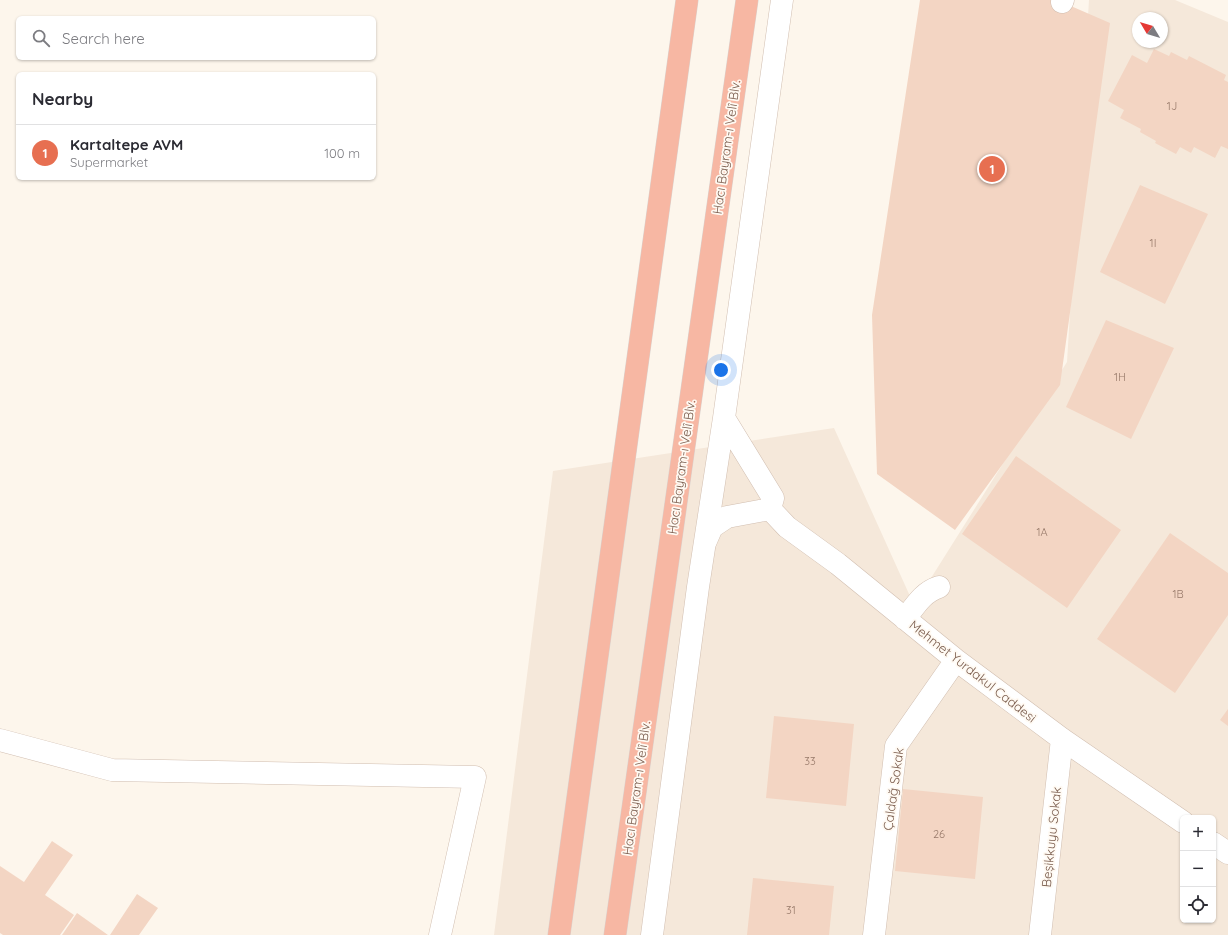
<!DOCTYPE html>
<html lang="en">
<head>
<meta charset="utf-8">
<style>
  :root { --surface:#fff; --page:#f2f2f3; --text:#2b2b33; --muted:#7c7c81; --line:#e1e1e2; --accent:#e76f51 }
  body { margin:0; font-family:Quicksand,sans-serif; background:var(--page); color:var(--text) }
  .controls { position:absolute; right:12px; bottom:12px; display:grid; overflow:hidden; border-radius:6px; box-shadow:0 1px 3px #0004 }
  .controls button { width:36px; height:36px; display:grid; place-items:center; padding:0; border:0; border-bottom:1px solid var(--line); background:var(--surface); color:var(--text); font:20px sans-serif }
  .compass { position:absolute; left:1132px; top:12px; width:36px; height:36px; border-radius:50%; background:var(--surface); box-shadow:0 1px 3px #0004; rotate:308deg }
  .you { position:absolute; left:721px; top:370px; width:14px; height:14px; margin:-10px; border:3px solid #fff; border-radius:50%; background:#1a73e8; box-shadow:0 0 0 6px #1a73e833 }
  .badge { display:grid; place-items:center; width:26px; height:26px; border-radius:50%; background:var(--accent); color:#fff; font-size:13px; font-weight:700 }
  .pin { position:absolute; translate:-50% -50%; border:2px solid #fff; box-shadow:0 1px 4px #0006 }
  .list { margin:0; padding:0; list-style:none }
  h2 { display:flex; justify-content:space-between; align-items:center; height:52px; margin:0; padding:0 16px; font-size:17px }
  h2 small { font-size:13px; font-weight:400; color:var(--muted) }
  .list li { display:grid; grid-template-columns:26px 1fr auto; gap:12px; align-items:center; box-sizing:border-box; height:56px; padding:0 16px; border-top:1px solid var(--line) }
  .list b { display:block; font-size:15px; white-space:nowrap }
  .list p { margin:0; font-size:13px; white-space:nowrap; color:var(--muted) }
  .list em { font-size:13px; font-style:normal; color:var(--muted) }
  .icon { flex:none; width:22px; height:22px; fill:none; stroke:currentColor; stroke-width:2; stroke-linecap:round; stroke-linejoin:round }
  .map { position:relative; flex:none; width:1228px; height:935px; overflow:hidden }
  .search { position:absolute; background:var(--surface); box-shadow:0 1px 3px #0004; left:16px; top:16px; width:360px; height:44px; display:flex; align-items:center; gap:10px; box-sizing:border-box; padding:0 14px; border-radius:6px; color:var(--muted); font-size:15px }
  .panel { position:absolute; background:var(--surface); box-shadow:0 1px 3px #0004; left:16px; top:72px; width:360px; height:108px; border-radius:6px }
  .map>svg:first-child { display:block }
</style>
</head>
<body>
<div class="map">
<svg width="1228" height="935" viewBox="0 0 1228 935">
  <rect width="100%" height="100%" fill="#fdf6ec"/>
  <path fill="#f5e8da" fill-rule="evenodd" d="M1089,0H1175L1228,22V935H494L553,471L834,428L914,605L1067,362ZM1138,18H1162V42H1138ZM1183,818H1213V920H1183Z"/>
  <path fill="#f3d5c3" d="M920,0H1057L1110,23L1060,385L955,530L877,474L872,315Z
    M1154,49L1169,56L1171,52L1187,60L1189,56L1226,75L1224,80L1228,82V149L1221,146L1215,158L1194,147L1191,153L1180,147L1176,154L1155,143L1156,141L1140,132L1141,129L1120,118L1124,110L1108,101L1132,55L1147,63Z
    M1140,185L1208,214L1165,304L1100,272Z
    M1106,320L1174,348L1131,439L1066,407Z
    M1016,456L1121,530L1067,608L962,534Z
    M1170,533L1228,573V615L1175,693L1097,639Z
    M1228,709V726L1220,720Z
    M774,716L854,724L846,806L766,798Z
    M903,789L983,797L975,879L895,871Z
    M52,841L73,855L45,895L74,915L60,935H3L0,933V866L24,882Z
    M753,878L834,886L829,935H747Z
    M137,894L158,908L139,935H110Z
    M77,913L108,935H62Z"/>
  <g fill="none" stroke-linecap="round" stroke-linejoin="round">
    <g stroke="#d1beb0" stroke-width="23">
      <path id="minor" d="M1062,2L1063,0
        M724,418L773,498L770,509
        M770,509L787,527L838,564L956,660L1062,739L1183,822
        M705,543L712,527L727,517L770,509
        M905,619C915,606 923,592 939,587
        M0,740L112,770L475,777L440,935
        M1213,843L1228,853
        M652,935L698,587L724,418L782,0
        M874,935L896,746L956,660
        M1040,935L1062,739"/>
    </g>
    <g stroke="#dad1cd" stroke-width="23">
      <path id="highway" d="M559,935L687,0
        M615,935L747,0"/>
    </g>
    <use href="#minor" stroke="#fff" stroke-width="22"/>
    <use href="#highway" stroke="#f7b7a3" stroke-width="22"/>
  </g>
  <g text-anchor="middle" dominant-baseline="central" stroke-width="3.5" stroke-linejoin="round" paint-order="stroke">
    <g font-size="11" fill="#987a6a">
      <text x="1172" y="106">1J</text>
      <text x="1153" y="243">1I</text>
      <text x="1120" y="377">1H</text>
      <text x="1042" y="532">1A</text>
      <text x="1178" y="594">1B</text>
      <text x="810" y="761">33</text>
      <text x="939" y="834">26</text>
      <text x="791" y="910">31</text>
    </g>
    <g font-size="13" fill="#7a5c4d" stroke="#fffaf3">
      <text transform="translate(726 147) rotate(-82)">Hacı Bayram-ı Velî Blv.</text>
      <text transform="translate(681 467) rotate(-82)">Hacı Bayram-ı Velî Blv.</text>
      <text transform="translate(973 671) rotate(38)">Mehmet Yurdakul Caddesi</text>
      <text transform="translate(636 788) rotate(-82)">Hacı Bayram-ı Velî Blv.</text>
      <text transform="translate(893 789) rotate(-82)">Çaldağ Sokak</text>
      <text transform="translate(1051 837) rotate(-84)">Beşikkuyu Sokak</text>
    </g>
  </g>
</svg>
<div class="controls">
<button>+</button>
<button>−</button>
<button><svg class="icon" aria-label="locate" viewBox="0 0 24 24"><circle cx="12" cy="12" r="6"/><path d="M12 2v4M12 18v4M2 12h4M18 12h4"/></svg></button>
</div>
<svg class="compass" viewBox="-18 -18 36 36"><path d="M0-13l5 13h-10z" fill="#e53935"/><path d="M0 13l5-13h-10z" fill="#7c7c81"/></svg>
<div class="you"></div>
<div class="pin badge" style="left:992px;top:169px">1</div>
<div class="search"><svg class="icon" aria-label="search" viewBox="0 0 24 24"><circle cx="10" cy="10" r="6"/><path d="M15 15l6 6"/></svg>Search here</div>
<section class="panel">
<h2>Nearby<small></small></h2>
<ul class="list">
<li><span class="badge">1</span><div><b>Kartaltepe AVM</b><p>Supermarket</p></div><em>100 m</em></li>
</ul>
</section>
</div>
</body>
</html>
